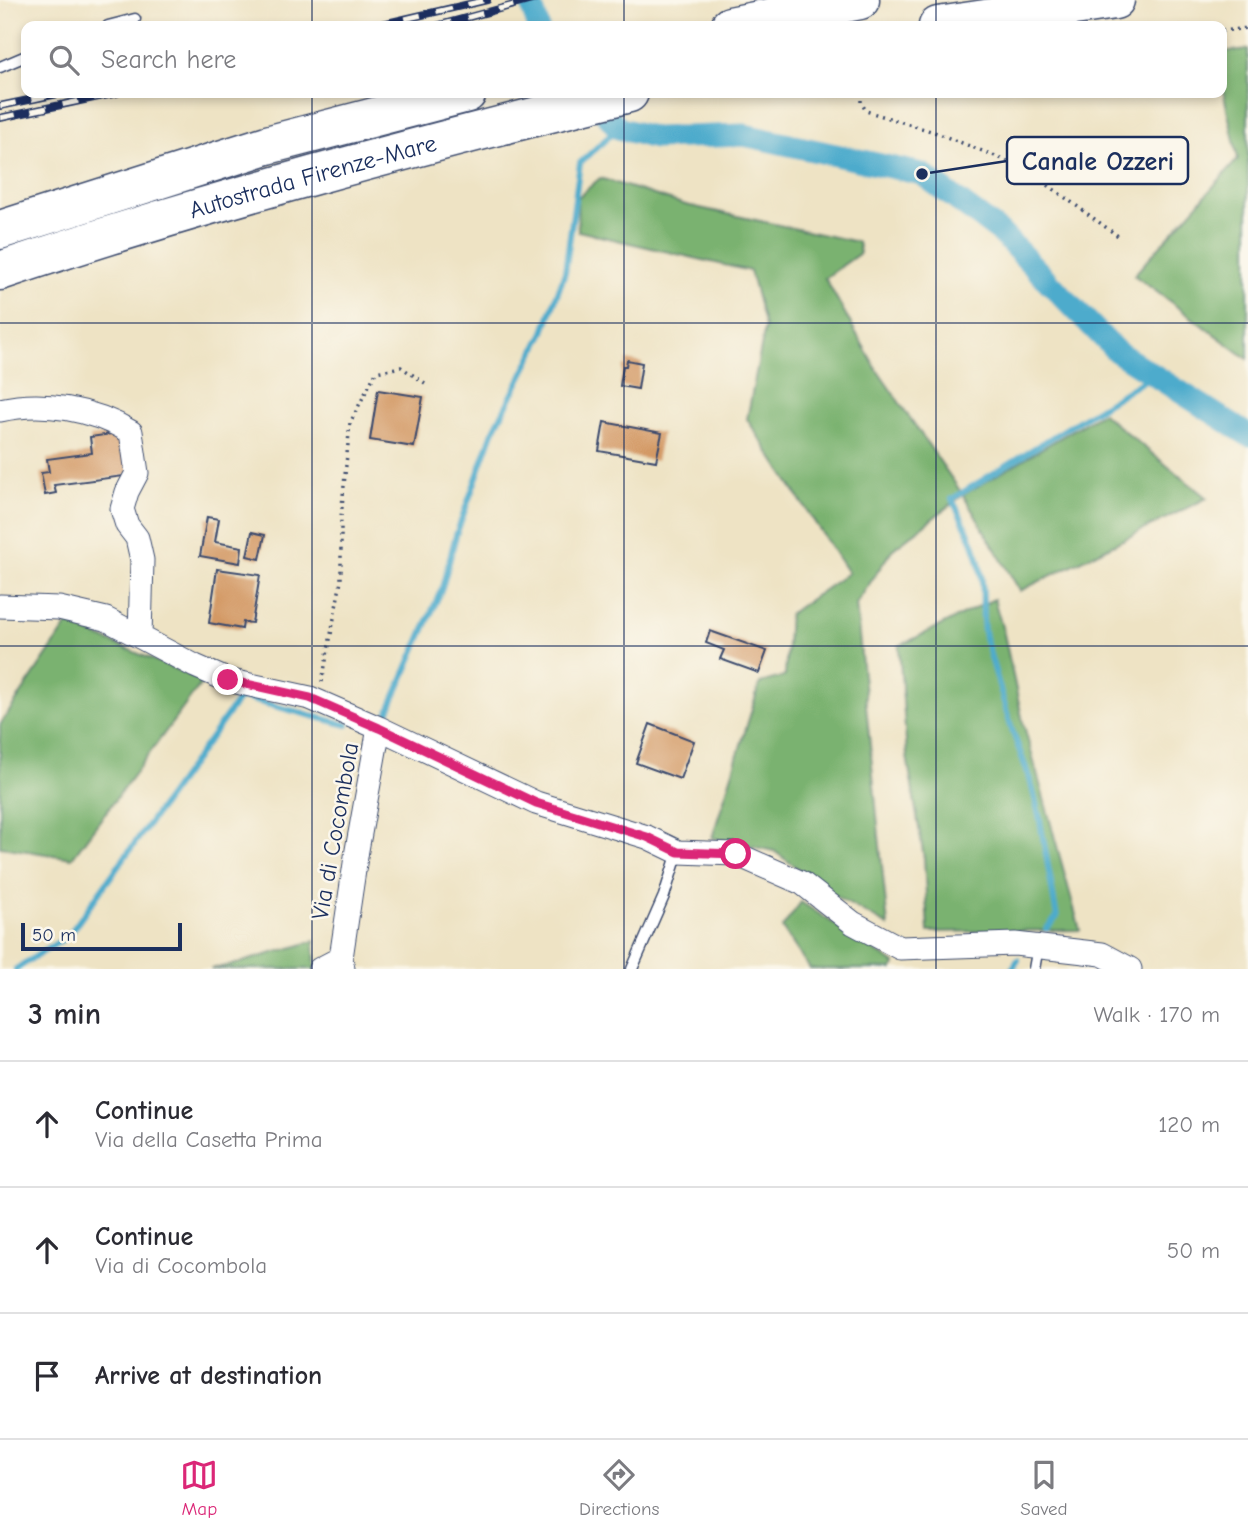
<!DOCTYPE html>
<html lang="en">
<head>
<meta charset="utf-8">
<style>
  :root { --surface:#fff; --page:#f2f2f3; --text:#2b2b33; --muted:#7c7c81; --line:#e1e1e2; --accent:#db2777 }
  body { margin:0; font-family:"Comic Neue",sans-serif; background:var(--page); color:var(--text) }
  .scale { position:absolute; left:21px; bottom:18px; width:161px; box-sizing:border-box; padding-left:7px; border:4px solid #1b2f5e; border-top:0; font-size:19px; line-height:24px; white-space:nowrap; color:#1b2f5e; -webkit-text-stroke:5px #fbf7ec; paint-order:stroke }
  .stop { position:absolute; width:21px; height:21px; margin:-16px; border:5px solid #db2777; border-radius:50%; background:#fff }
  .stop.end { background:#db2777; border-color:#fff; box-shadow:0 2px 7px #0008 }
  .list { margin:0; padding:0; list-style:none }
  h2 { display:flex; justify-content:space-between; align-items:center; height:91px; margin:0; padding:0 28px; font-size:30px }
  h2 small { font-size:23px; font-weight:400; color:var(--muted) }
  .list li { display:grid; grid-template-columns:46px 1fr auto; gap:21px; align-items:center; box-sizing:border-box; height:126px; padding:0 28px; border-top:2px solid var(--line) }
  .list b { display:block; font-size:26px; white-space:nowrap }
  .list p { margin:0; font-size:23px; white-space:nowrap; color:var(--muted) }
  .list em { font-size:23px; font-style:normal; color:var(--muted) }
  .icon { flex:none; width:38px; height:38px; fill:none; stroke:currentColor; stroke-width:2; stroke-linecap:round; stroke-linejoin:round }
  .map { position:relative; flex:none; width:1248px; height:969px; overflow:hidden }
  .search { position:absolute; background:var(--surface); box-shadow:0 4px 10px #0003; left:21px; right:21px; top:21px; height:77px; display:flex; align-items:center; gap:18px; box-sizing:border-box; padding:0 24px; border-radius:14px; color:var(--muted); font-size:26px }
  .sheet { height:469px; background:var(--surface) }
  nav { display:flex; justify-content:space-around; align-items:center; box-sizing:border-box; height:98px; border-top:2px solid var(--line); background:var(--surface); font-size:19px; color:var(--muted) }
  nav a { display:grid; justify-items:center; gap:4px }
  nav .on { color:var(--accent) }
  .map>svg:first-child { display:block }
</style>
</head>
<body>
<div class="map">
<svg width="1248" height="969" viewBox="0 0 1248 969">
  <rect width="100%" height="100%" fill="#fbf7ec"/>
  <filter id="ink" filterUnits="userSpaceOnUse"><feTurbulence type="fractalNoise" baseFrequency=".0143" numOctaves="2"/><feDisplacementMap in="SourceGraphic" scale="14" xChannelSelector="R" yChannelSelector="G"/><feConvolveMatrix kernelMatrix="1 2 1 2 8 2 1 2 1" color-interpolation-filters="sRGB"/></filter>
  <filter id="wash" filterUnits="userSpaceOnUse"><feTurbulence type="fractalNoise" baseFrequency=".00686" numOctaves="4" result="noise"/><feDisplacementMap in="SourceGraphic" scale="28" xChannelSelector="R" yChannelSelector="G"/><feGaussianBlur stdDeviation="1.57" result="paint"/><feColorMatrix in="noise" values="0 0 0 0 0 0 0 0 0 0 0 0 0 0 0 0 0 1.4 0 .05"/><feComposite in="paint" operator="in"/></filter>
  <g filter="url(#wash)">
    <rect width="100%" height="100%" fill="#eee3c4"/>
    <path fill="#7ab270" stroke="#4a7067" stroke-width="2" d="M1248,49V359L1134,275L1238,159L1222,86V52Z
      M600,178L686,205L858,242L860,253L825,278L877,370L963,495L1102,413L1207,498L1020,591L963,495L892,550L856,604L888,926L835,896L774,851L712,838L760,683L785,676L789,614L848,573L747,419L765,327L750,271L578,231L577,198Z
      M994,599L1004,634L1023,722L1080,930L928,932L924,858L907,756L899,646Z
      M68,624L203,681L72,858L0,847V725Z
      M801,902L895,964L893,969H810L782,928Z
      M314,941L315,969H210L232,965Z"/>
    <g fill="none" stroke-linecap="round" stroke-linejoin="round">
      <path stroke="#4dabcc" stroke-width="6" d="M386,717L442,588L456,535L493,432L544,332L565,272L580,163L618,128
        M1046,929L1057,917L1039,815L1030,779L1012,730L985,637C981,619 984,601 982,582C980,551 965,525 952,499L1153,375
        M16,969L68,936L240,697L347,725
        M1012,969L1018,960"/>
      <path stroke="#4dabcc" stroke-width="23" d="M530,0L538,26
        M590,94L618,128L655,138L744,135L922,174L1000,232L1116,351L1248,435"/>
    </g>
    <g id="blocks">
      <path fill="#d39965" d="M627,360L642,363L638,389L620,386L623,366H626Z
        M378,390L423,397L414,447L370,440Z
        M604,422L662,433L656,461L599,451Z
        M126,432L132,475L54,485L56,493L45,495L41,473L49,472L47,459L92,453L90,437Z
        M207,517L219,519L215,542L242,547L240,563L200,556Z
        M252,532L265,535L260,559L247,556Z
        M217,569L260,575L252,623L243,622L242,629L209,623Z
        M710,631L767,651L759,673L720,659L724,650L706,643Z
        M650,724L694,741L680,779L636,763Z"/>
    </g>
  </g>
  <g filter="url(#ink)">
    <use href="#blocks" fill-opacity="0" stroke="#3b4a6d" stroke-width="2"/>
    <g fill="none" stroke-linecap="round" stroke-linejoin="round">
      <g stroke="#3b4a6d" stroke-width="13">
        <path id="service" d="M108,26L135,19
          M0,67L26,56
          M632,969L664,896L678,852
          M1034,969L1038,947"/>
      </g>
      <g stroke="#3b4a6d" stroke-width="25">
        <path id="minor" d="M0,410C43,400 93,409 131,432L137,473L127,492L122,509L127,525L137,538L142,560L140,637
          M0,606L59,608L106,619L195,666L227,680L310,698L379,728L536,803L647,837L678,852L736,854L802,883L853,923L900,948L1015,944L1102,954L1130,969
          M320,969L341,958
          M343,969L341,958L357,850L379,728"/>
      </g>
      <g stroke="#3b4a6d" stroke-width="41">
        <g id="motorway">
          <path d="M730,26L860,0"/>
          <path d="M938,26L1115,0"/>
          <path d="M0,230L267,145L467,93"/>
          <path id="s1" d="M0,271C207,201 417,146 629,93"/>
        </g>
      </g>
      <path stroke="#3b4a6d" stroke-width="3.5" stroke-dasharray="2 5" stroke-linecap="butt" d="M1222,31L1248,28
        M861,93V102L866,111L934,132L1023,167L1118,236
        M322,682L341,581V517L350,423L376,372L401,367L425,383"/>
      <use href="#service" stroke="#fff" stroke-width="10"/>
      <use href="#minor" stroke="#fff" stroke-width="23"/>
      <use href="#motorway" stroke="#fff" stroke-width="38"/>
      <g stroke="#1b2f5e" stroke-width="8">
        <path id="rail" d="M374,26L487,0
          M436,26L532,0
          M0,106L62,93
          M0,118L117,93"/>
      </g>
      <use href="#rail" stroke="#fbf7ec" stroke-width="5" stroke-dasharray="16" stroke-linecap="butt"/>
    </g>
  </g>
  <g fill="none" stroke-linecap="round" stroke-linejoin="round" filter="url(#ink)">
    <path stroke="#db2777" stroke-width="9" d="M228,680L310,698L379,728L536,803L647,837L678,852L736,854"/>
  </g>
  <path fill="none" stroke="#1b2f5e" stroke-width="2" stroke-opacity="0.55" d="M312,0V26M624,0V26M936,0V26M312,93V969M624,93V969M936,93V969M0,323H1248M0,646H1248"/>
  <g text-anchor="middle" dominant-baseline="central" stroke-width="5" stroke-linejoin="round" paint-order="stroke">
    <g font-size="24" fill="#1b2f5e" stroke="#fbf7ec">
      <text stroke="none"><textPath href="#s1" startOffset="327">Autostrada Firenze-Mare</textPath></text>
      <text transform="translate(335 831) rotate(-80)">Via di Cocombola</text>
    </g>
  </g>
  <path fill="none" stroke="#1b2f5e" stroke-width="2.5" d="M922 174L1007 161"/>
  <circle fill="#1b2f5e" stroke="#fbf7ec" stroke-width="2.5" cx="922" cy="174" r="7"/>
  <rect fill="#fbf7ec" stroke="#1b2f5e" stroke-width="2.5" x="1007" y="137" width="181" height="47" rx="7"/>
  <g font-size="26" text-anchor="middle" font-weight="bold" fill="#1b2f5e">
    <text x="1098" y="170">Canale Ozzeri</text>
  </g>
</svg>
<div class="scale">50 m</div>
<div class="stop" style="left:736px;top:854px"></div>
<div class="stop end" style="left:228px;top:680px"></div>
<div class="search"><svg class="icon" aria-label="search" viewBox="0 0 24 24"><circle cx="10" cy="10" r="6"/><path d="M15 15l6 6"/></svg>Search here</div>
</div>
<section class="sheet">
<h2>3 min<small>Walk · 170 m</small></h2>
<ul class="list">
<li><svg class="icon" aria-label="ahead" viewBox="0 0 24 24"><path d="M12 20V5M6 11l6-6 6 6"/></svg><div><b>Continue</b><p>Via della Casetta Prima</p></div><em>120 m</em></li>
<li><svg class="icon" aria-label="ahead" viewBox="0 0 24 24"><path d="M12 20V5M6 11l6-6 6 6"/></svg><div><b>Continue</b><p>Via di Cocombola</p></div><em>50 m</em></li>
<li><svg class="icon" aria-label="arrive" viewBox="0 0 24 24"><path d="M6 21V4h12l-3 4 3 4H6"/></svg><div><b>Arrive at destination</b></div></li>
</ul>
</section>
<nav>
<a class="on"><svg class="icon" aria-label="map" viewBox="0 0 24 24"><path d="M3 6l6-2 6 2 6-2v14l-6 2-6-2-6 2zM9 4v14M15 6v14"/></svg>Map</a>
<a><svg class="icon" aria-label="directions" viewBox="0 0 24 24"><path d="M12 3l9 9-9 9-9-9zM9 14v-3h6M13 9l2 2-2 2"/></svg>Directions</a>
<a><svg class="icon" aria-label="saved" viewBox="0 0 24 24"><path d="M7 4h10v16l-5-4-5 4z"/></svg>Saved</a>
</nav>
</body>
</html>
